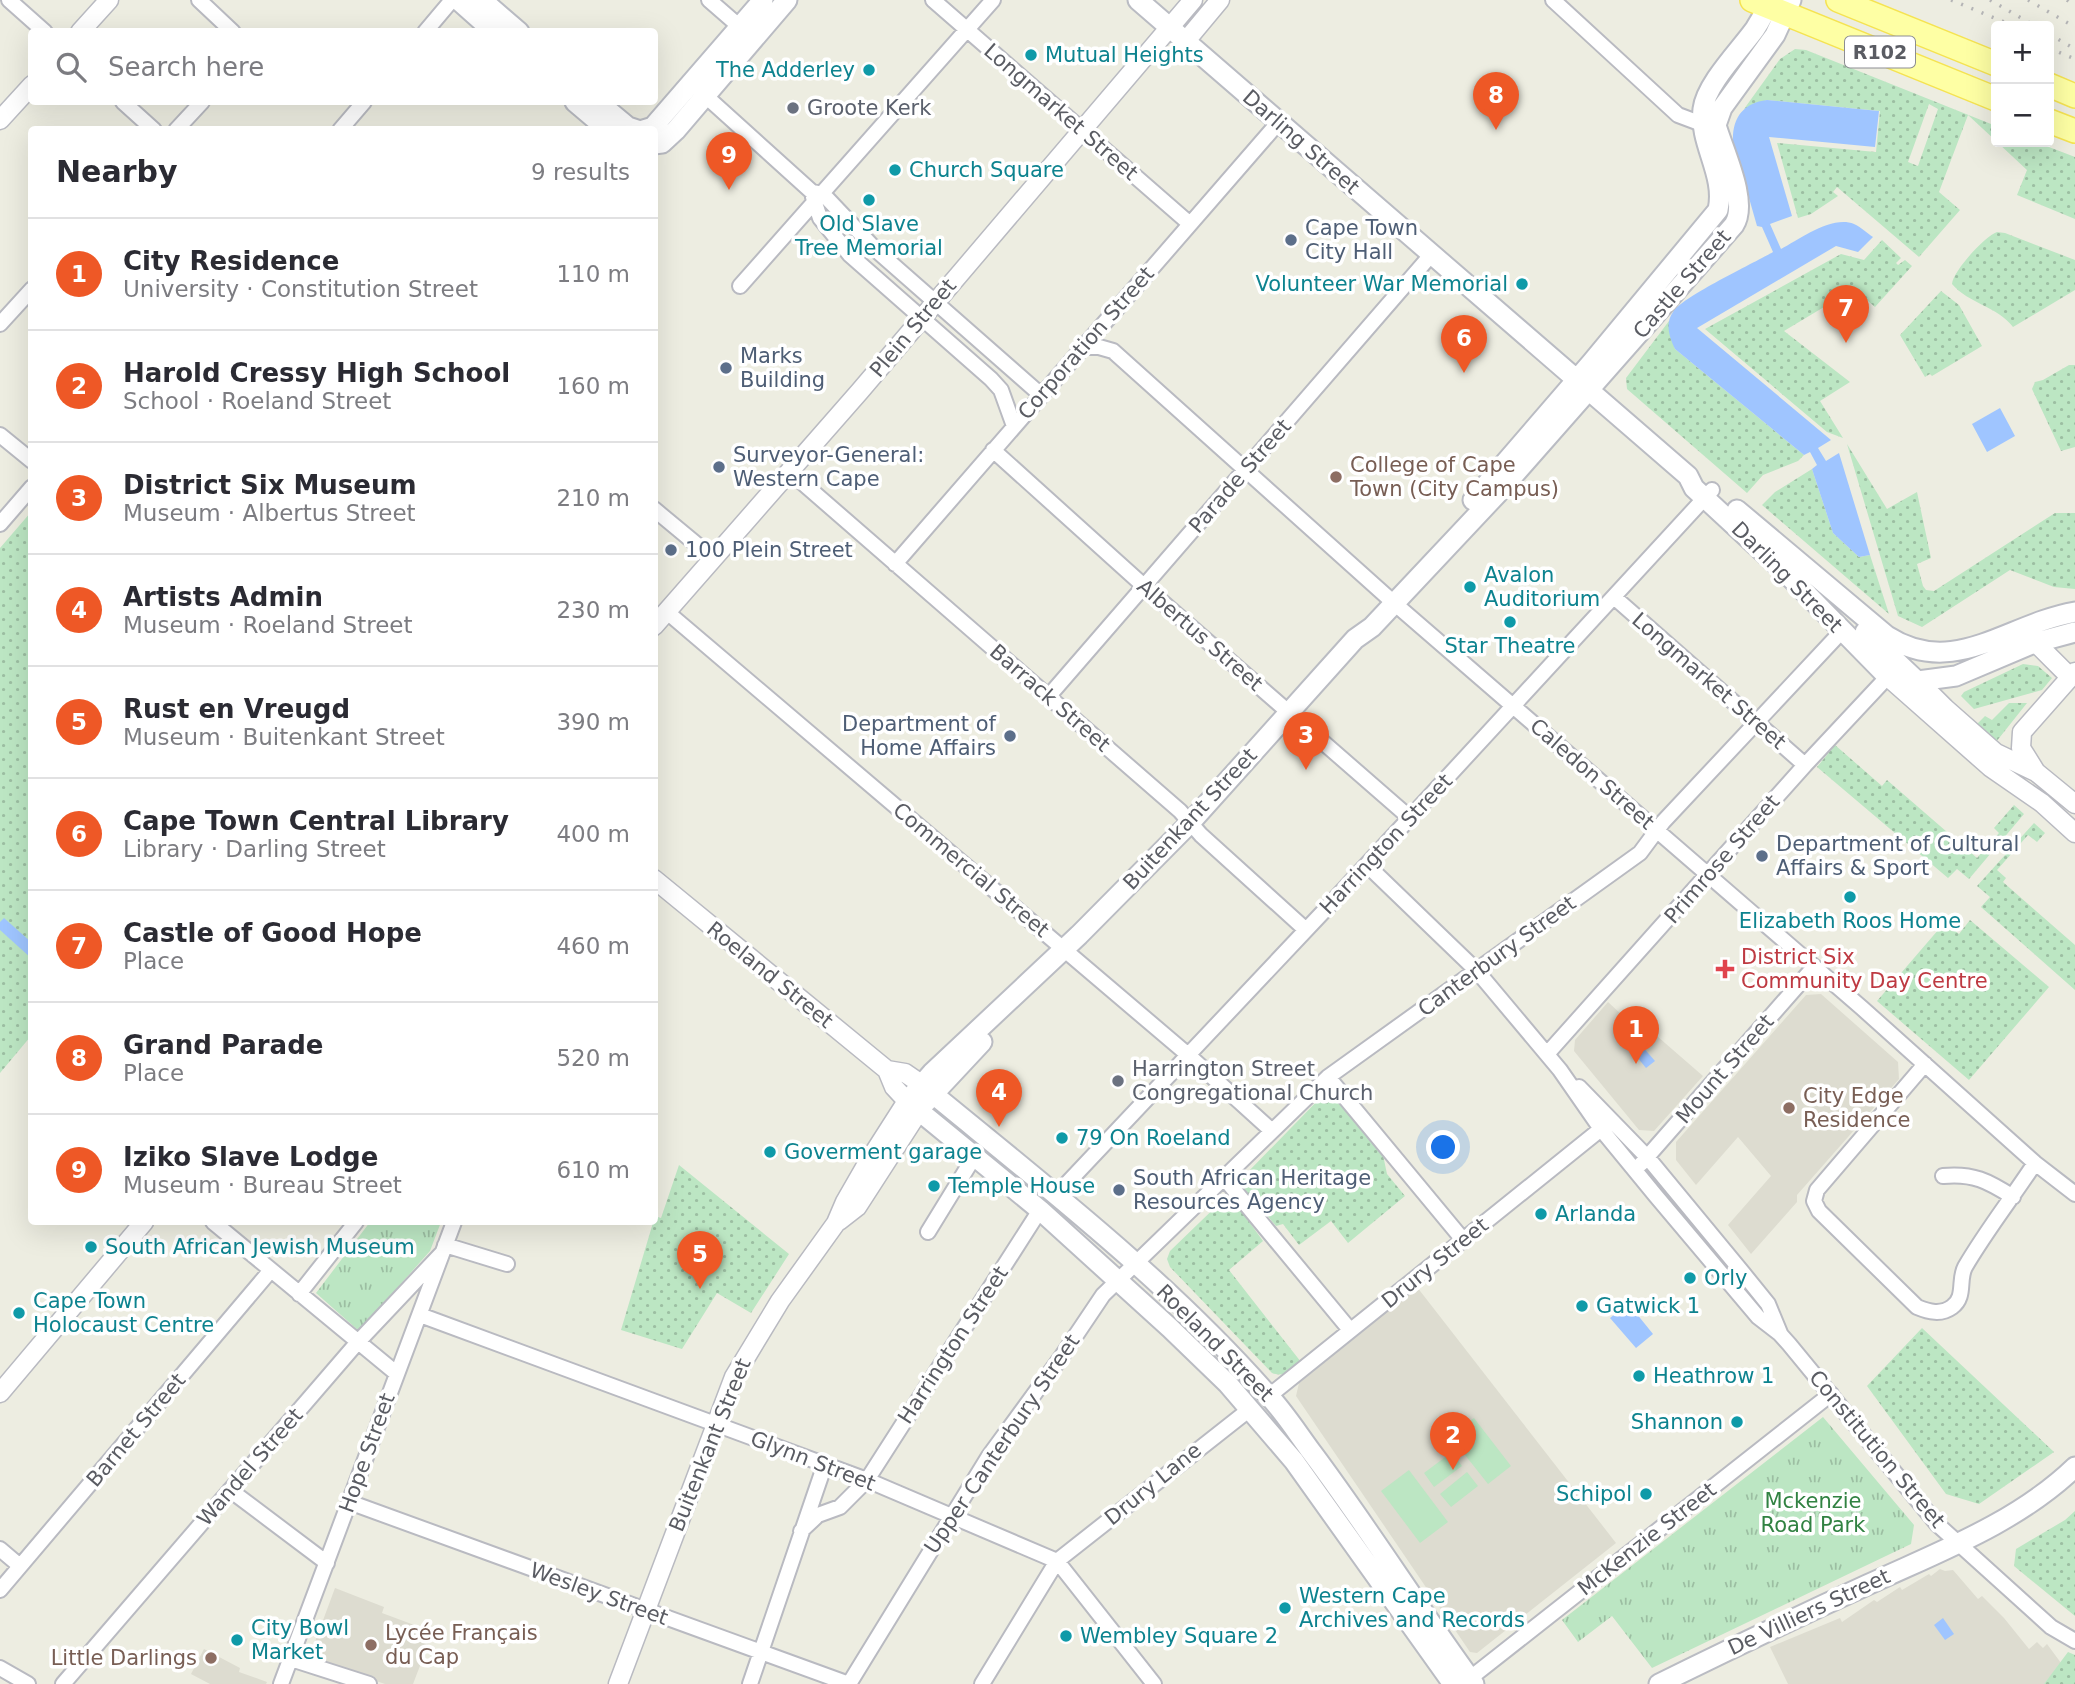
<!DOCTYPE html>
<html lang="en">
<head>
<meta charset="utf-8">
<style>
  :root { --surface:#fff; --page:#f2f2f3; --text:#2b2b33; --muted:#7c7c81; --line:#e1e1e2; --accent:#ee5826 }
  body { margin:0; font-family:"DejaVu Sans",sans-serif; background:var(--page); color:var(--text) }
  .controls { position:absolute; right:21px; top:21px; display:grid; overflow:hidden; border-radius:7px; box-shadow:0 7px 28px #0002 }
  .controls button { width:63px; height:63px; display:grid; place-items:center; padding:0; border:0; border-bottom:2px solid var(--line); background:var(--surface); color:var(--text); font:35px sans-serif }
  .you { position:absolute; left:1444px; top:1148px; width:24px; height:24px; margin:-18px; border:5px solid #fff; border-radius:50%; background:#1a73e8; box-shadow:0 0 0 10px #1a73e833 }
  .badge { display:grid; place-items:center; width:46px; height:46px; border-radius:50%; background:var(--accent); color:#fff; font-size:23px; font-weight:700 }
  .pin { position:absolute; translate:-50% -58px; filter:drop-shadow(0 2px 4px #0008) }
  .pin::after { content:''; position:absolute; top:37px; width:24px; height:21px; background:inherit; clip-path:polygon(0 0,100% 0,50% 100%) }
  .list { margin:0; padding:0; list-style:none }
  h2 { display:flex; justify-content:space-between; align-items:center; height:91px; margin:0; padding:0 28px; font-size:30px }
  h2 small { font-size:23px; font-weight:400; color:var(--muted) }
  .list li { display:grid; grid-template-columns:46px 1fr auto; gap:21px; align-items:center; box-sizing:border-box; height:112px; padding:0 28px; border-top:2px solid var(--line) }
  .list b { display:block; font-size:26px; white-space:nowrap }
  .list p { margin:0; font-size:23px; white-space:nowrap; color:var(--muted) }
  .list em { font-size:23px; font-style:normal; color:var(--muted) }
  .icon { flex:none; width:38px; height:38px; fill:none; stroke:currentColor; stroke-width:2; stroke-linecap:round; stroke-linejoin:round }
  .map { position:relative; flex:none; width:2075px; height:1684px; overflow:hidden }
  .search { position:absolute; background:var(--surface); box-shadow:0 7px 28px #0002; left:28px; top:28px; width:630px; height:77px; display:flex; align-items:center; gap:18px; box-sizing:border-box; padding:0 24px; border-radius:7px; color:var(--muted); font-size:26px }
  .panel { position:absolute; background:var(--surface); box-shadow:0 7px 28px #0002; left:28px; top:126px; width:630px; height:1099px; border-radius:7px }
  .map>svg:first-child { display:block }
</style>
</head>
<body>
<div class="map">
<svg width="2075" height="1684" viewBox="0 0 2075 1684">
  <defs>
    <pattern id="grass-dots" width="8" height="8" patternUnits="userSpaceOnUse" patternTransform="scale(1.75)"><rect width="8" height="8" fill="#bce6c3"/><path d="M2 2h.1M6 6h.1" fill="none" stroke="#9cbea2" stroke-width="1.8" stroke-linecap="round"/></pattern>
    <pattern id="park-tufts" width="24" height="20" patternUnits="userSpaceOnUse" patternTransform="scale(1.75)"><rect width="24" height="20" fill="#bce6c3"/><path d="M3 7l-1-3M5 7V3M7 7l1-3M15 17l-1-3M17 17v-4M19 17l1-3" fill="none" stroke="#9cbea2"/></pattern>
  </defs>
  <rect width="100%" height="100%" fill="#edede1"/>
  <path fill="#dddcd0" d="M1821,994L1898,1062L1899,1079L1797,1195V1202L1751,1254L1728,1225L1771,1176L1738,1137L1696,1185L1676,1160V1142L1806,995Z
    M1608,1002L1622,1015L1627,1010L1703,1076L1654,1131L1639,1130L1574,1051L1575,1040Z
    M1417,1287L1616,1543L1477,1653L1470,1652L1296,1396L1299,1383Z
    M1940,1569L1945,1571L1953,1570L1978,1599L1982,1596L2004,1618L2029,1649L2037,1642L2043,1648L2047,1644L2061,1663L2044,1684H1788L1770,1647L1840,1618L1842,1622L1874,1600L1877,1602L1900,1587L1902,1590L1929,1574L1931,1576Z
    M335,1588L384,1607L382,1613L433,1632L413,1684H385L309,1658Z
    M204,1649L240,1668L239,1672L267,1682L266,1684H210L191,1674Z"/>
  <path fill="url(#grass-dots)" fill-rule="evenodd" d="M1795,49L1806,50L1996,126V141L1968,115L1939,192L1960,210L1919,257L1837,187L1833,192L1838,196L1811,214L1798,218L1777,143L1876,152L1880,111L1767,100L1744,109L1780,59ZM1929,104L1938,109L1918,166L1908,162Z
    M1997,142H2036L2075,157V219L2017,195L2027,170Z
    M1997,232L2005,233L2075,260V290L2013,327C1997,306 1969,304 1952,284C1953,271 1985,236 1997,232Z
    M1882,240L1901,258L1896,263L1898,265L1905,260L1912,266L1875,307L1854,289L1784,331L1850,382L1820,401L1843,438L1827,432L1705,329L1841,254L1864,260Z
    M1941,291L1959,305L1982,346L1932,376L1930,374L1925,377L1900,335Z
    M1669,321V330L1675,349L1804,455L1798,461L1763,475L1747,493L1627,389L1626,378Z
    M2069,365H2075V447L2061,451L2032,389L2035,382L2043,380Z
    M1847,444L1887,509L1917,492L1931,558L1917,564L1923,586L1926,590L1934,591L2055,513H2075V589L2054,587L2010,570L1922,627L1898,616Z
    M1812,469L1833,533L1859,557L1870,555L1889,614L1762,505L1775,492Z
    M31,512V1036L0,1073V548Z
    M2023,664L2038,666L2052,678L2042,690L1974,709L1961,696L1964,692Z
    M2009,703H2027L1996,742L1975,726L1985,716L1992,720Z
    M1835,745L1882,786L1887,780L1977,858L1999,833L1994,828L2014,805L2024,814L1969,879L1957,869L1948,878L1817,767Z
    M2034,823L2045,833L2037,842L2028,835L1997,870L2006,878L2003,882L2075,945V990L1981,907L1990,897L1977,886Z
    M1970,920L2049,987L1969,1080L1877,1001L1945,922L1959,934Z
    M1326,1092H1332L1383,1155L1387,1174L1405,1196L1348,1243L1331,1221L1299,1245L1283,1224L1276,1226L1240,1184L1246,1174Z
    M679,1165L789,1254L751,1313L717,1293L682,1349L621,1330L655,1216L661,1218Z
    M1229,1194L1263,1241L1229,1270L1301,1362C1291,1369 1285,1378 1272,1373L1170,1267L1167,1259L1170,1251Z
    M1922,1328L2054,1452L1979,1504L1946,1494L1867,1386Z
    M2075,1511V1616L2014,1566L2016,1549L2065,1520Z
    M2068,1652L2075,1655V1684H2044Z"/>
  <path fill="url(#park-tufts)" d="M370,1222H441L430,1251L359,1331L316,1293Z
    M1823,1417L1914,1525L1911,1544L1652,1668L1612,1616L1578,1642L1562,1620Z"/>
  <path fill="#bce6c3" d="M1474,1418L1511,1466L1488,1484L1450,1436Z
    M1452,1452L1462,1466L1434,1487L1424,1473Z
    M1409,1470L1448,1522L1420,1543L1381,1491Z
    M1467,1472L1478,1486L1451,1507L1440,1494Z"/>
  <path fill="#9fc5ff" d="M1767,100L1879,111L1875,147L1769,137L1792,216L1770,224L1781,249C1800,239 1832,215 1854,224C1861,227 1867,233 1873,237L1858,252L1836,246L1697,328L1831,440L1818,448L1826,461L1839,453L1870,555L1859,557L1833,533L1812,469L1817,465L1810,452L1804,455L1675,349C1669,337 1665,323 1673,312C1682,297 1754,263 1773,252L1762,227L1757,226L1733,142C1732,118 1743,103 1767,100Z
    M2000,408L2015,436L1987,452L1972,424Z
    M4,918L31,942V958L0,930V922Z
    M1641,1045L1655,1061L1646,1068L1633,1052Z
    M1631,1301L1634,1305L1632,1308L1653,1334L1636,1348L1610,1318Z
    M1943,1618L1954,1634L1945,1640L1934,1625Z"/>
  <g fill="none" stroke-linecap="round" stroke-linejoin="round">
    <g stroke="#b9bac1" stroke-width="18">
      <path id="minor" d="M9,0L45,32
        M199,0L233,32
        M709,0L740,27
        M933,0L1190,224
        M1553,0L1678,115L1702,124H1712
        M425,32L452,0
        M699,90L812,192L823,194
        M123,102L154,130
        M176,130L202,102
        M340,130L364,102
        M823,194L876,250L1041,395
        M813,197L820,218L850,255L991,379L1001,390L1014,426
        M740,286L993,0
        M0,324L32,289
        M1085,347H1099L1113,351L1394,603L1862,1008L2035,1163L2075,1194
        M0,435L32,461
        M993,450L1145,587L1410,818
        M789,471L1180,811L1201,835L1306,930
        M654,509L713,558
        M0,524L32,487
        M895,564L1278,123
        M1614,597L1805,765
        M667,612L1187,1054L1272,1131
        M1048,697L1431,255
        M1367,865L1477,971L1560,1070L1601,1129L1656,1196L1758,1317L1780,1334L1789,1344L1937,1524L2051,1627L2075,1641
        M1547,1054L1805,765L1893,671
        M1925,1064L1817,1190L1814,1201L1819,1211L1917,1307C1929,1312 1941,1315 1952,1307C1966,1297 1958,1280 1965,1267C1986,1231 2012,1198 2035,1163
        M1328,1077L1464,1241
        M1579,1087L1648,1158L1743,1273L1768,1304L1780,1333
        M1641,1164L1814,967
        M1943,1176C1973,1173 1988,1181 2013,1197
        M1225,1179L1350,1330
        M1057,1194L1324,911L1712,490
        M213,1222L396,1373
        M928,1232L974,1157
        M445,1245L507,1264
        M299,1294L356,1222
        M420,1315L867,1480L1057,1561L1154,1684
        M1269,1396L1601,1129
        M230,1490L327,1563
        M349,1502L849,1684L989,1456L1062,1356L1103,1295L1328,1077L1640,853L1663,822L1842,631
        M801,1531L818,1515L840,1507L867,1480L1040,1210
        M0,1549L20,1566
        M0,1590L271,1270
        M291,1659L369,1684
        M0,1668L28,1684
        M1464,1683L1831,1394
        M63,1684L357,1343L442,1253
        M281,1684L454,1222
        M750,1684L825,1464
        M982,1684L1057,1561L1250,1409"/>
    </g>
    <g stroke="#b9bac1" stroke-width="21">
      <path id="tertiary" d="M80,32L109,0
        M1185,42L1220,0
        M0,120L32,85
        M654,626L860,391L1193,0
        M2026,633L2070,677
        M1888,677L1990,767L2042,803L2075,833
        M1918,681L1945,708L1996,753L2036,772L2075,804
        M2036,772L2021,748L2022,732L2075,672
        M654,879L887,1070L905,1073L921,1084
        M839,1221L857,1207L919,1111
        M0,1393L144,1222
        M618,1684L734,1377L780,1301L836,1223L845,1202L868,1162L907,1101L894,1087L887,1070"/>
    </g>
    <g stroke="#babcc3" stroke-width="23">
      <path id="secondary" d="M458,0L494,32
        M482,0L519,32
        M1138,0L1688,476L1694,488L1789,576L1888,677L1918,681L1956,676L2034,643L2075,632
        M575,102L608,130
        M598,102L628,127L637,130
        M643,130L653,127L763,0
        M654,144L662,143L676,130L787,0
        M1473,500L1592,362L1718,210C1726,175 1699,144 1703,109C1706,84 1740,50 1755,29C1761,20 1766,10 1770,0
        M1737,510L1887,636C1954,679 2007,624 2075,612
        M1865,632L1917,681
        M921,1084C1041,1183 1165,1278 1268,1395C1285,1413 1298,1434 1313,1454C1369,1529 1419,1609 1474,1684
        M926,1102L982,1042
        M1453,1684L1294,1461L1228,1384L1170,1328L1040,1210L907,1101L932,1073L1079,935L1190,823L1355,639L1372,627L1498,493L1734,225C1749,202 1723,150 1716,125L1722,108L1775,35L1791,0
        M1659,1684C1728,1650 1797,1617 1867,1585C1938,1552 2017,1523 2075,1467"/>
    </g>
    <g stroke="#f5e352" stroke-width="26">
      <path id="primary" d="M1752,0L1996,99
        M1838,0L1996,64
        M2049,85L2075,96
        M2049,121L2075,131"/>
    </g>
    <use href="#minor" stroke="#fff" stroke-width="14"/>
    <use href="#tertiary" stroke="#fff" stroke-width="18"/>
    <use href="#secondary" stroke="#fff" stroke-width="19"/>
    <use href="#primary" stroke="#feffa4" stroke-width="23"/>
    <path stroke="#b5b5b6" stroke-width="3.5" stroke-dasharray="2 9" stroke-linecap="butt" d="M1951,0L2014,26
      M1990,0L2035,26
      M2028,0L2075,27
      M2067,0L2075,6
      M2049,34L2075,49
      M2049,48L2075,59"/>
  </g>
  <g fill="#0f9aa8" stroke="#fff" stroke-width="2.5">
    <circle cx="1031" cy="55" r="7"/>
    <circle cx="869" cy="70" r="7"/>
    <circle cx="895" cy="170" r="7"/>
    <circle cx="869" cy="200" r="7"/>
    <circle cx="1522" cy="284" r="7"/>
    <circle cx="1470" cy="587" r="7"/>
    <circle cx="1510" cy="622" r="7"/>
    <circle cx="1850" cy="897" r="7"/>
    <circle cx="1062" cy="1138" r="7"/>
    <circle cx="770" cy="1152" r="7"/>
    <circle cx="934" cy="1186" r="7"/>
    <circle cx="1541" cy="1214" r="7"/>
    <circle cx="91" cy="1247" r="7"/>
    <circle cx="1690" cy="1278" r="7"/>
    <circle cx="1582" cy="1306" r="7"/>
    <circle cx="19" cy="1313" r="7"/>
    <circle cx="1639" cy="1376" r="7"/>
    <circle cx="1737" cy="1422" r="7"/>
    <circle cx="1646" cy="1494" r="7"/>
    <circle cx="1285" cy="1608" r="7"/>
    <circle cx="1066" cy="1636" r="7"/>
    <circle cx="237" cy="1640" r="7"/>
  </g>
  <g fill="#6b7280" stroke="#fff" stroke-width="2.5">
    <circle cx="793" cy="108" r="7"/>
    <circle cx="1118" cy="1081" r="7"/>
  </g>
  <g fill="#5c6f8a" stroke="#fff" stroke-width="2.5">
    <circle cx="1291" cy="240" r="7"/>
    <circle cx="726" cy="368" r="7"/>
    <circle cx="719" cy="467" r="7"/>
    <circle cx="671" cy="550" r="7"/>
    <circle cx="1010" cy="736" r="7"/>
    <circle cx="1762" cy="856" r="7"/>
    <circle cx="1119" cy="1190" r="7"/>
  </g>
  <g fill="#8d6e63" stroke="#fff" stroke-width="2.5">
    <circle cx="1336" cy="477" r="7"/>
    <circle cx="1789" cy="1108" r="7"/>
    <circle cx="371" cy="1645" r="7"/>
    <circle cx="211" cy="1658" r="7"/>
  </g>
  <path fill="#e0444e" stroke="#fff" stroke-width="2.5" d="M1721.5 958.5h7v7h7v7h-7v7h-7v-7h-7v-7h7z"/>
  <g text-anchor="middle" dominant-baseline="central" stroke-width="7" stroke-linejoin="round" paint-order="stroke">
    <rect fill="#fff" stroke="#8c8d92" stroke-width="2" x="1845" y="36.5" width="70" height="31" rx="5"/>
    <g font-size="19" font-weight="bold" fill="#5a5c63">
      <text x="1880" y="52">R102</text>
    </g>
    <g font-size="21" fill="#0d838f" stroke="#fff" text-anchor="start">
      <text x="1045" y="55">Mutual Heights</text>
      <text x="855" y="70" text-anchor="end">The Adderley</text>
      <text x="909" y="170">Church Square</text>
      <text x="869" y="224" text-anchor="middle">Old Slave<tspan x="869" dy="24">Tree Memorial</tspan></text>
      <text x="1508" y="284" text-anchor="end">Volunteer War Memorial</text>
      <text x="1484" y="575">Avalon<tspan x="1484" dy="24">Auditorium</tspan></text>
      <text x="1510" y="646" text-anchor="middle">Star Theatre</text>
      <text x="1850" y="921" text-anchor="middle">Elizabeth Roos Home</text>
      <text x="1076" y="1138">79 On Roeland</text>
      <text x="784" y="1152">Goverment garage</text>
      <text x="948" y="1186">Temple House</text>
      <text x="1555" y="1214">Arlanda</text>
      <text x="105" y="1247">South African Jewish Museum</text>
      <text x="1704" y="1278">Orly</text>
      <text x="33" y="1301">Cape Town<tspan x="33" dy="24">Holocaust Centre</tspan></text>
      <text x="1596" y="1306">Gatwick 1</text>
      <text x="1653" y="1376">Heathrow 1</text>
      <text x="1723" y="1422" text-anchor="end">Shannon</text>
      <text x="1632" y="1494" text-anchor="end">Schipol</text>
      <text x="1299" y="1596">Western Cape<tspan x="1299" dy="24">Archives and Records</tspan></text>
      <text x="251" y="1628">City Bowl<tspan x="251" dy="24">Market</tspan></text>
      <text x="1080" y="1636">Wembley Square 2</text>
    </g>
    <g font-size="21" fill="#5b616d" stroke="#fff" text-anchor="start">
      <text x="807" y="108">Groote Kerk</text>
      <text x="1132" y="1069">Harrington Street<tspan x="1132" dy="24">Congregational Church</tspan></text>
    </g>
    <g font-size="21" fill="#5a5c63" stroke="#fff">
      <text transform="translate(1061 112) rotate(41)">Longmarket Street</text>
      <text transform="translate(1301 142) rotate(41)">Darling Street</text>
      <text transform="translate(1682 284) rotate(-49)">Castle Street</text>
      <text transform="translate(913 328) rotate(-50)">Plein Street</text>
      <text transform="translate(1086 343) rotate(-49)">Corporation Street</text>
      <text transform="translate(1240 476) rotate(-49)">Parade Street</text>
      <text transform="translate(1787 577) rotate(45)">Darling Street</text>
      <text transform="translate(1200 635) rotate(41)">Albertus Street</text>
      <text transform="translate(1709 681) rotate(41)">Longmarket Street</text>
      <text transform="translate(1050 698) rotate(41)">Barrack Street</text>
      <text transform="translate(1592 774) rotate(41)">Caledon Street</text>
      <text transform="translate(1190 819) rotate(-47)">Buitenkant Street</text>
      <text transform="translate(1386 844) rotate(-47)">Harrington Street</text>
      <text transform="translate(1722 859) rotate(-49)">Primrose Street</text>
      <text transform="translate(971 870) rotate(40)">Commercial Street</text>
      <text transform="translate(1497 956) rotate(-36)">Canterbury Street</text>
      <text transform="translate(770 975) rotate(39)">Roeland Street</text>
      <text transform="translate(1725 1069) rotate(-49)">Mount Street</text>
      <text transform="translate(1435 1263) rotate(-39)">Drury Street</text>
      <text transform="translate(1215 1343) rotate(45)">Roeland Street</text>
      <text transform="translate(953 1345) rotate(-57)">Harrington Street</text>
      <text transform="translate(136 1430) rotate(-50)">Barnet Street</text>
      <text transform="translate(1002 1444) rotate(-56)">Upper Canterbury Street</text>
      <text transform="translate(710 1445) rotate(-68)">Buitenkant Street</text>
      <text transform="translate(1877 1449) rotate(50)">Constitution Street</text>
      <text transform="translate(367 1453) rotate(-70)">Hope Street</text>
      <text transform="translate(813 1461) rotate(21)">Glynn Street</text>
      <text transform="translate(250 1467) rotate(-49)">Wandel Street</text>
      <text transform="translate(1153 1484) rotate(-39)">Drury Lane</text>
      <text transform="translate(1647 1539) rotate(-38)">McKenzie Street</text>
      <text transform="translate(599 1594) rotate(20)">Wesley Street</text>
      <text transform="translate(1809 1612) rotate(-25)">De Villiers Street</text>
    </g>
    <g font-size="21" fill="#4e5e75" stroke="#fff" text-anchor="start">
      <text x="1305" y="228">Cape Town<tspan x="1305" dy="24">City Hall</tspan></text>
      <text x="740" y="356">Marks<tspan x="740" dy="24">Building</tspan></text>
      <text x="733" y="455">Surveyor-General:<tspan x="733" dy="24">Western Cape</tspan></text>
      <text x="685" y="550">100 Plein Street</text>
      <text x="996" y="724" text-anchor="end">Department of<tspan x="996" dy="24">Home Affairs</tspan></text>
      <text x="1776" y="844">Department of Cultural<tspan x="1776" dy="24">Affairs &amp; Sport</tspan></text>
      <text x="1133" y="1178">South African Heritage<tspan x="1133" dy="24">Resources Agency</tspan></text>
    </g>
    <g font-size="21" fill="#785e54" stroke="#fff" text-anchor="start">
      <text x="1350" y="465">College of Cape<tspan x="1350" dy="24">Town (City Campus)</tspan></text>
      <text x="1803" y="1096">City Edge<tspan x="1803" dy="24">Residence</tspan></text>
      <text x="385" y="1633">Lycée Français<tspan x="385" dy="24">du Cap</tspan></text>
      <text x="197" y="1658" text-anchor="end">Little Darlings</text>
    </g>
    <g font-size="21" fill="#be3a42" stroke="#fff" text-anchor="start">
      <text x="1741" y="957">District Six<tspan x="1741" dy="24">Community Day Centre</tspan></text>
    </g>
    <g font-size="21" fill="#318242" stroke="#fff">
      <text x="1813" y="1501">Mckenzie<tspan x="1813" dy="24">Road Park</tspan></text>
    </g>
  </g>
</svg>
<div class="controls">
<button>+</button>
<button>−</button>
</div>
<div class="you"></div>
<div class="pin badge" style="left:1636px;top:1064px">1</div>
<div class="pin badge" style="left:1453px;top:1470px">2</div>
<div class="pin badge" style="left:1306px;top:770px">3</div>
<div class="pin badge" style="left:999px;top:1127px">4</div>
<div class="pin badge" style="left:700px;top:1289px">5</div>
<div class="pin badge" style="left:1464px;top:373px">6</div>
<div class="pin badge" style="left:1846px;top:343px">7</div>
<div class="pin badge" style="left:1496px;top:130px">8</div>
<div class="pin badge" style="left:729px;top:190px">9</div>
<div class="search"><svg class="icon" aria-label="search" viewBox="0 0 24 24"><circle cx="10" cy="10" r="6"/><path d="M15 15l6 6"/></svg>Search here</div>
<section class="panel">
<h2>Nearby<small>9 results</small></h2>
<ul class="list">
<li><span class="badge">1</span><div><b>City Residence</b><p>University · Constitution Street</p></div><em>110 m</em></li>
<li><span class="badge">2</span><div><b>Harold Cressy High School</b><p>School · Roeland Street</p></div><em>160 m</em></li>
<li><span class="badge">3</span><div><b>District Six Museum</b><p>Museum · Albertus Street</p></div><em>210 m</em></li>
<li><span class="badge">4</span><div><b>Artists Admin</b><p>Museum · Roeland Street</p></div><em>230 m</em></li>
<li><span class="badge">5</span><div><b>Rust en Vreugd</b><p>Museum · Buitenkant Street</p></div><em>390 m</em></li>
<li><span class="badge">6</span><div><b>Cape Town Central Library</b><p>Library · Darling Street</p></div><em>400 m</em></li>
<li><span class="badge">7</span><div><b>Castle of Good Hope</b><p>Place</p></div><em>460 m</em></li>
<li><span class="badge">8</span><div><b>Grand Parade</b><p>Place</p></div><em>520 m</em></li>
<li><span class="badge">9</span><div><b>Iziko Slave Lodge</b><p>Museum · Bureau Street</p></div><em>610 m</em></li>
</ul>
</section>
</div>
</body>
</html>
